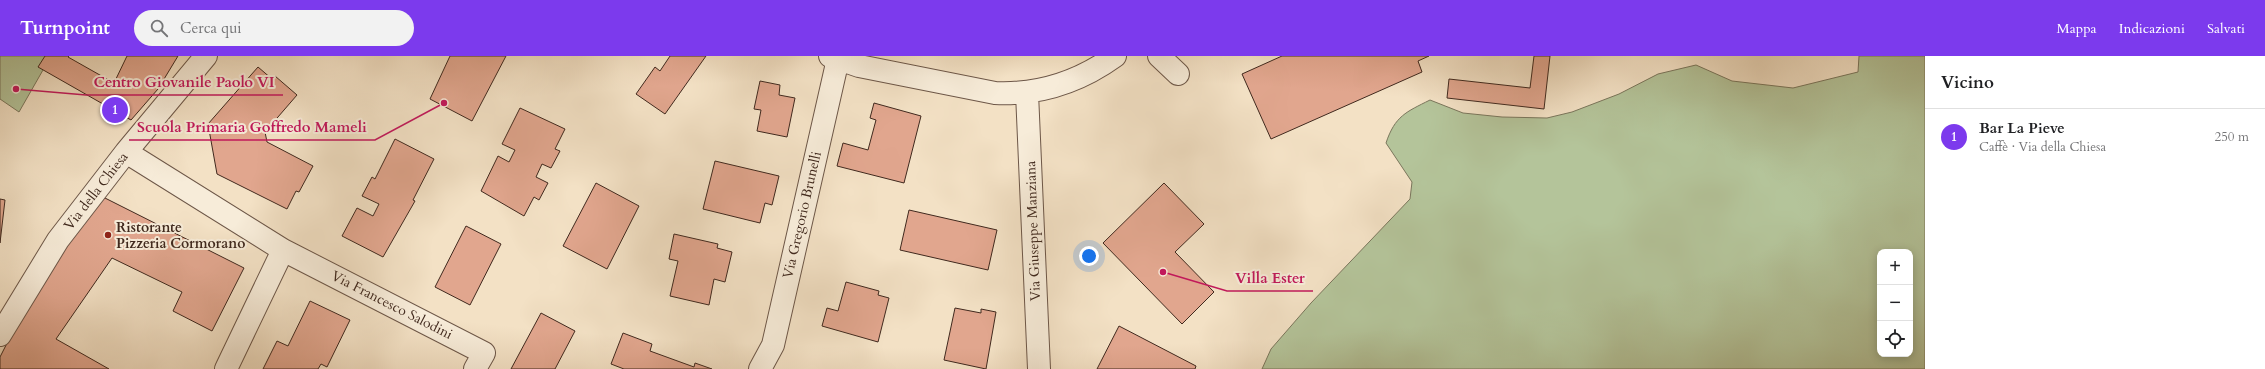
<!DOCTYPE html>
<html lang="it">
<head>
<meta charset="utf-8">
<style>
  :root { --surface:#fff; --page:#f2f2f2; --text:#202124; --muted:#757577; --line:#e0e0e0; --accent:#7c3aed }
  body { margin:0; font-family:Cardo,serif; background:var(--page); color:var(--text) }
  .controls { position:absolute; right:12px; bottom:12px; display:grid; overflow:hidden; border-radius:8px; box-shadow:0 2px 10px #0003 }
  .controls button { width:36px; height:36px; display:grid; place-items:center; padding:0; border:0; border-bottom:1px solid var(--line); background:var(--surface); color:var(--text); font:20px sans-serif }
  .you { position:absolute; left:1089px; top:200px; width:14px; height:14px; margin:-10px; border:3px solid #fff; border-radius:50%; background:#1a73e8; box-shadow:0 0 0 6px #1a73e833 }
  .badge { display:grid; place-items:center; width:26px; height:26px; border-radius:50%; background:var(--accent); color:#fff; font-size:13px; font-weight:700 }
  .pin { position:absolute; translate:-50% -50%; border:2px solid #fff; box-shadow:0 1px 4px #0006 }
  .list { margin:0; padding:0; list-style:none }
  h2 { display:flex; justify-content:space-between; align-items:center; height:52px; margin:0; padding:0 16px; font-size:17px }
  h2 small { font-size:13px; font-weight:400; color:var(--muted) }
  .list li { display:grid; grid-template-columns:26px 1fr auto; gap:12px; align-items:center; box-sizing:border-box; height:56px; padding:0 16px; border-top:1px solid var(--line) }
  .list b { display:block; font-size:15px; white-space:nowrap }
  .list p { margin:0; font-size:13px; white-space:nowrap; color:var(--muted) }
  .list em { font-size:13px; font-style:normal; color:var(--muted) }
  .icon { flex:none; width:22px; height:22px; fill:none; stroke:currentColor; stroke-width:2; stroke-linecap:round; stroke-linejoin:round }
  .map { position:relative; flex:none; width:1925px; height:313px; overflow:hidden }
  header { display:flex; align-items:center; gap:24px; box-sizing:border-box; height:56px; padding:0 20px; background:var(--accent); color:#fff }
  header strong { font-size:19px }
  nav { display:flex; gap:22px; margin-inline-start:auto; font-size:14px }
  .search { width:280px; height:36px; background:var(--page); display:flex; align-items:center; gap:10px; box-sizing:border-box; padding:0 14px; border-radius:22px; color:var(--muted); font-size:15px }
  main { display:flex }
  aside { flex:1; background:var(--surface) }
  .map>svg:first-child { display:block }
</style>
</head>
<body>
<header>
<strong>Turnpoint</strong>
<div class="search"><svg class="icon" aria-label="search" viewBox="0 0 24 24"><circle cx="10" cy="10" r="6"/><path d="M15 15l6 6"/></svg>Cerca qui</div>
<nav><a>Mappa</a><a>Indicazioni</a><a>Salvati</a></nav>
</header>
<main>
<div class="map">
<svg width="1925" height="313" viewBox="0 0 1925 313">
  <rect width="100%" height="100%" fill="#f3e1c5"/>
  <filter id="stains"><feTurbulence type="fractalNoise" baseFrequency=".005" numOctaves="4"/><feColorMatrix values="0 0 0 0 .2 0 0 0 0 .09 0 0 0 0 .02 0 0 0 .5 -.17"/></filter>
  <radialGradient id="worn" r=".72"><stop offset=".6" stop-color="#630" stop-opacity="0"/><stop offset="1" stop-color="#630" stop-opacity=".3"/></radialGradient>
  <path fill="#b4c49a" stroke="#7a765c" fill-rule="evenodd" d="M0,0H51L19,56L0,43Z
    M1859,0H1925V313H1262L1271,293L1311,247L1410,143L1412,126L1386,87C1395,60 1406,56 1430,44L1463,57L1502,61L1547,62L1572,56L1619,38L1658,18L1696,9L1732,25L1793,32L1858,16ZM1880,196H1910V298H1880Z"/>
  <path fill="#e1a68e" stroke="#40291e" d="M45,0H69L68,1L114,27L127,0H178L158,33L131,64L38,11Z
    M450,0H506L472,65L430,43Z
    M670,0H706L665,58L636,38L655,11L660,15Z
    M1282,0H1429L1418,5L1422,16L1271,83L1242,18Z
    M1534,0H1550L1544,53L1447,42L1449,23L1530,32Z
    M258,11L272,23L275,20L297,39L265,76L267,86L313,110L299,136L296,135L287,153L217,118L208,68Z
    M760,25L780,29L779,39L795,42L787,81L757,75L761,54L754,53Z
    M874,47L921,60L904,127L837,110L843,87L868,94L876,64L870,62Z
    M520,52L565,73L555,93L560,95L551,112L542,108L536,121L548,127L539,144L534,141L524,160L481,135L498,100L509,106L515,94L502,88Z
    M395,83L434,103L413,144L415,145L383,201L342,180L357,152L373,160L379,148L362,140L372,121L375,123Z
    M715,105L779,120L772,149L765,147L760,167L703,153Z
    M596,127L639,150L607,213L563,190Z
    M1164,127L1204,168L1175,196L1214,236L1182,268L1103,187Z
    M99,139L244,212L212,275L173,255L182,236L112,202L56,283L109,313H0V301L29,244Z
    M0,143L5,144L0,187Z
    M909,154L997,174L988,214L900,194Z
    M466,170L501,188L470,249L435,231Z
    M674,178L718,188L717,192L732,196L725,226L714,223L709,249L670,240L678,205L669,203Z
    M846,226L879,235L878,239L889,242L878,286L822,270L827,252L838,255Z
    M310,245L350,264L327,311L321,308L318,313H263L277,285L288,290Z
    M955,252L981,257V253L996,256L986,313L944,304Z
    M541,257L575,275L555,313H511Z
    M1119,270L1196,310L1195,313H1097Z
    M623,277L652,288L650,295L694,311L695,307L712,313H624L611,308Z"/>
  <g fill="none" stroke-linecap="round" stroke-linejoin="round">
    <g stroke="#6d5748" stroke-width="24">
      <path id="minor" d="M830,0L859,10L995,37C1040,39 1079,26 1115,0
        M1159,0L1178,18
        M1027,37L1039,313
        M126,96L283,194L484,297L475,313
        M0,279L58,184L126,96L206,0
        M226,313L283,194
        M760,313L773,289L838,3"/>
    </g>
    <use href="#minor" stroke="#f7ecd9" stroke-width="22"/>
  </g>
  <circle fill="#8f2418" stroke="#f7ecd9" stroke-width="1.5" cx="108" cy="179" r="4"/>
  <g text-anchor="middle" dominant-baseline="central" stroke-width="4" stroke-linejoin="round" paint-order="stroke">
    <g font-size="14" fill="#40291e" stroke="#f7ecd9">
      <text transform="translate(96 135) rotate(-52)">Via della Chiesa</text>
      <text transform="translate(802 159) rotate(-77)">Via Gregorio Brunelli</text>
      <text transform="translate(1033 175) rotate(-92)">Via Giuseppe Manziana</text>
      <text transform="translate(392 249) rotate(27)">Via Francesco Salodini</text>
    </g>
    <g font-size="14" font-weight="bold" fill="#40291e" stroke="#f7ecd9" text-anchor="start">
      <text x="116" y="171">Ristorante<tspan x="116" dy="16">Pizzeria Cormorano</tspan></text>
    </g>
  </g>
  <path fill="none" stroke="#c2185b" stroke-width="1.5" d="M16 33L86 39H283M444 47L375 84H129M1163 216L1227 235H1313"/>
  <g fill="#c2185b" stroke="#f7ecd9" stroke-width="1.5">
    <circle cx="16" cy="33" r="4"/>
    <circle cx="444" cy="47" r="4"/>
    <circle cx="1163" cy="216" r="4"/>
  </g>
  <g font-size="15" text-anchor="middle" font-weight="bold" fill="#c2185b" stroke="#f7ecd9" stroke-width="4" stroke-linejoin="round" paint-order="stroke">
    <text x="184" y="31">Centro Giovanile Paolo VI</text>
    <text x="252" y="76">Scuola Primaria Goffredo Mameli</text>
    <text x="1270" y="227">Villa Ester</text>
  </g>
  <rect width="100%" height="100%" filter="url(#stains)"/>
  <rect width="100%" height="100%" fill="url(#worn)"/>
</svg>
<div class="controls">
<button>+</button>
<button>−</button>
<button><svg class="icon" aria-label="locate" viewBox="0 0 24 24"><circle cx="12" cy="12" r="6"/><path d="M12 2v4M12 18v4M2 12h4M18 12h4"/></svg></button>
</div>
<div class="you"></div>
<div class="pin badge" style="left:115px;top:54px">1</div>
</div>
<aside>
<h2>Vicino<small></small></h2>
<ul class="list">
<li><span class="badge">1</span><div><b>Bar La Pieve</b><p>Caffè · Via della Chiesa</p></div><em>250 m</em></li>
</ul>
</aside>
</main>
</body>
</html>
